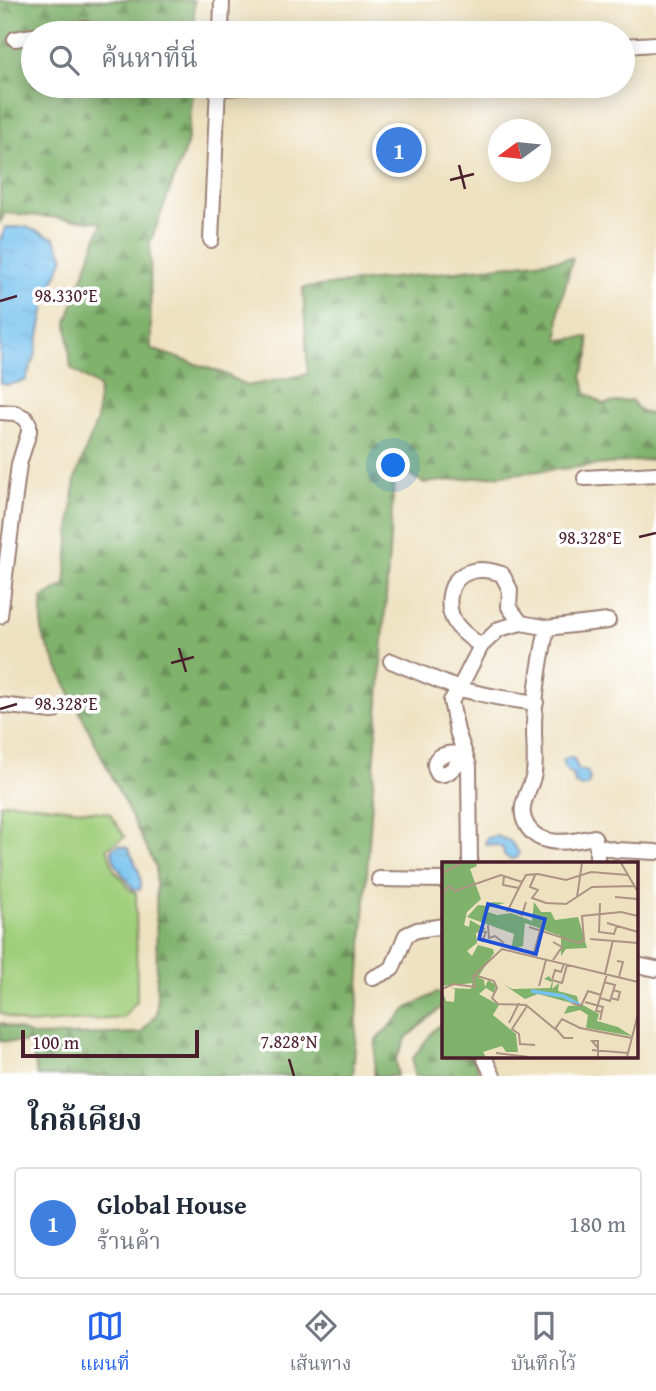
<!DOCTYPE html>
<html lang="th">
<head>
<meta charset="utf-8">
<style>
  :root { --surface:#fff; --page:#f2f2f3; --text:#1f2937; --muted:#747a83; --line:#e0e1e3; --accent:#2563eb }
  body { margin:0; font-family:"Gentium Book Plus","Noto Serif Thai",serif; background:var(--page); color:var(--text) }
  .compass { position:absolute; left:488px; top:119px; width:63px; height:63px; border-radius:50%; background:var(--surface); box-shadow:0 4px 18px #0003; rotate:255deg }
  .scale { position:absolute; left:21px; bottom:18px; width:178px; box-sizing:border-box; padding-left:7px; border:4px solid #4a1f2b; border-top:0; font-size:19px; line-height:24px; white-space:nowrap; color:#4a1f2b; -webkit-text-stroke:5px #fff; paint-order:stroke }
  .you { position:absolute; left:394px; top:466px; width:24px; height:24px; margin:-18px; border:5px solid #fff; border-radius:50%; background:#1a73e8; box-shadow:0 0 0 10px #1a73e833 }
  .badge { display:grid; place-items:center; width:46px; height:46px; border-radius:50%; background:var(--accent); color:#fff; font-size:23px; font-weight:700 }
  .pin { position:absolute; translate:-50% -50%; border:4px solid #fff; box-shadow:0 2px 7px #0006 }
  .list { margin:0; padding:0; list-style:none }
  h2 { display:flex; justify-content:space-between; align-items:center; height:91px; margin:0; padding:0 28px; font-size:30px }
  h2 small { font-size:23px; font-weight:400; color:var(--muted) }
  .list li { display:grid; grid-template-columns:46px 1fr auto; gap:21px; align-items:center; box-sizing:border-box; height:112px; margin:0 14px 14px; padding:0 14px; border:2px solid var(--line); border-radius:7px }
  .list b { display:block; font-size:26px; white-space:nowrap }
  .list p { margin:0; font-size:23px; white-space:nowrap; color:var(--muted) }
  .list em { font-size:23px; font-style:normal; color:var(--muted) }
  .icon { flex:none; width:38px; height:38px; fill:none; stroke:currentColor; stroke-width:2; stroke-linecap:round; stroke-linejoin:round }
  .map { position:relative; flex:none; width:656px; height:1076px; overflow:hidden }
  .search { position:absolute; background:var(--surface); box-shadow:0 4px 18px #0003; left:21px; right:21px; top:21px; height:77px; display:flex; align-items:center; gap:18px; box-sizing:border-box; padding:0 24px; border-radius:38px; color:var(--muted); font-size:26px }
  .sheet { height:217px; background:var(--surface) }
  nav { display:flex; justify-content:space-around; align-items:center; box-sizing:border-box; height:98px; border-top:2px solid var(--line); background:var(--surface); font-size:19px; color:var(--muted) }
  nav a { display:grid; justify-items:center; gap:4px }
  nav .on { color:var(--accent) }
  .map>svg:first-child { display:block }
</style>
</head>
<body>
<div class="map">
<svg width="656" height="1076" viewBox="0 0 656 1076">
  <defs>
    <pattern id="forest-firs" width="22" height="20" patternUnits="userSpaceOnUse" patternTransform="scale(1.75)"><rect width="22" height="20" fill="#80b26c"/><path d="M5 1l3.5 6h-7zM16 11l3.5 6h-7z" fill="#6b9059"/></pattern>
    <pattern id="water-ripples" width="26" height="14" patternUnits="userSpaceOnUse" patternTransform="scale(1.75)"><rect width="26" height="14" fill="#75c1ef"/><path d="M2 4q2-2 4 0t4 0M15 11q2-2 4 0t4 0" fill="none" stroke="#67a5cd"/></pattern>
  </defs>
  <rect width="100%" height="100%" fill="#fff"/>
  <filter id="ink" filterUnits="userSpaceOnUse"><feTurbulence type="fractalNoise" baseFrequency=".0143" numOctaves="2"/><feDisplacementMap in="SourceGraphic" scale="14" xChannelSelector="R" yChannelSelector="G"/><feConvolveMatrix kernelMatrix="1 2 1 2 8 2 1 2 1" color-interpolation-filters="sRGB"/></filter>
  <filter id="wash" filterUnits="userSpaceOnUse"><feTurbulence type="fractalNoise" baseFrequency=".00686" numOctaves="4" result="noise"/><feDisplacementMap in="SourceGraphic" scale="28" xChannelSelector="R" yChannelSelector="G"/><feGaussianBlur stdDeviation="1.57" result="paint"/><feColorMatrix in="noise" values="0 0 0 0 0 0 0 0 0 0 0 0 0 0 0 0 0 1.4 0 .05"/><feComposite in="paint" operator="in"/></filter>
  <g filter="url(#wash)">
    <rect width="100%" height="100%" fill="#ede1c0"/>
    <path fill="#a0cf7c" stroke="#757754" stroke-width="2" d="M11,802L109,813L125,837L107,848L114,870L123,879L130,890L136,893L137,1001L123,1018L26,1024L0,1013V804Z"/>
    <path fill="url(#forest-firs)" stroke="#65684c" stroke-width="2" d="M0,0H194V33H33V86H194L187,144L150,243L151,349L223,373L247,386L308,374L303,288L573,258L559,308L558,340L588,337L589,355L582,375L586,393L603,404L631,400L640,411L656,416V459L424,483L395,466L353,1076H37L33,1055L34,1043L0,1041V1023L35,1036L141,1033L157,1013L156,867L42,635V598L65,585L75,479L97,420L99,387L71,368L67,322L102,222L5,213L0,222Z
      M438,992L444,998V1005L407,1037L396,1059L397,1076H374L376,1040L408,1008Z
      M444,1022V1057H474L480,1076H414L413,1058L434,1030Z"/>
    <path fill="url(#water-ripples)" stroke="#60708d" stroke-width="2" d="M6,227H26L54,238L64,257L46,301L35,356L25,381L7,385L0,383V240Z
      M569,757L574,759L578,770L587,771L590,779L588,785L582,787L575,784L573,775L565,768L563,761Z
      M496,836L510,841L519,853L517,858L510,859L504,855L503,848L496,845L485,844L487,838Z
      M119,845L128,848C134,861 144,876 140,890L133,889C125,874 113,868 112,849Z"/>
  </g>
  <g filter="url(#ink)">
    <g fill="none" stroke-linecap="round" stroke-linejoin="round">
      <g stroke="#9c8076" stroke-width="18">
        <path id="street" d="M52,33L84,28L95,33
          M221,33L222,0
          M15,39L33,36
          M623,46L656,44
          M212,86L218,89L246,86
          M211,240L218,86
          M0,412L15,413L25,418L29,424V432L19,464L0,616
          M585,478L656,474
          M481,646C473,640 462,633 456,624C445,607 447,579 469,572C481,568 492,571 502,574L510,590L509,607L521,623
          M391,661L459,689L496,697L536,703
          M0,705L53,711
          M465,754C451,752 426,754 438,774C450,776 455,764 466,757
          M597,846L616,850L656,852
          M470,864L469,766L457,731L451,701L459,689L481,646L499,629L521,623L550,628
          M597,864V846L594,837C572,842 539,849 526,824C516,806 531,790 534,773C536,758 534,744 534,730C534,696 540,661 547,628L608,621
          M379,879L444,880
          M637,965L656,969
          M373,978L392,969L406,935L417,930L444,926
          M484,1057L493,1076"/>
      </g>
      <use href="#street" stroke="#fff" stroke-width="14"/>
    </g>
  </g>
  <path fill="none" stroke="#4a1f2b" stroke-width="2.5" d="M459,165L465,189M450,180L474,174M0,301L17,296M639,537L656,533M179,648L186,672M171,663L194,657M0,709L17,704M289,1059L294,1076"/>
  <g transform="translate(442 862)">
    <rect width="196" height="196" fill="#ede1c0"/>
    <path d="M0,1H34L35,4L28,7L39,37L25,50L22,63L27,65L28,58L44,67L34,71L35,81L25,89L30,94L36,83L51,87L52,91L32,121L0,124ZM50,40L63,41L48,45L46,50L55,53L69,51L90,59L92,40L99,50H109L113,58L136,55L145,86L124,87L119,94V74L83,61L81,84L69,88L72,72L25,55L36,43L47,44ZM32,114L42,118L43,125L46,118L54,123L52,131L44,126L37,132L57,143L51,153L74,172L76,190H64L60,184L41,190L44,195H0V128L4,139L12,140L13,127L8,126L29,127ZM107,114L111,120L110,127L117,121L116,129L135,134L137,143L96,132L83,137L61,122L70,127L108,126L110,120L102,117ZM141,143L157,152L155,159L176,165L190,174L144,166L146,153L138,148L122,152L126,144Z" fill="#80b26c"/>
    <path fill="none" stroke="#75c1ef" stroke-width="3.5" d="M89,129L121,134L138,143"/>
    <path fill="none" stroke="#ac9384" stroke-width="2" d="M179,1L196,30M0,11L20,1M93,13L88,25L96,28L90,36L104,41L124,42L150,25L193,24M62,14L61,23L77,26M0,32L7,24L13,29L59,13L80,20L84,13L96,12L124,18L149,10L186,13M135,35L140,1M173,35L196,37M158,41L157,70L172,72L175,63M66,46L80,53L84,40M65,50L80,20M165,61L196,70M46,63L47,76L53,74L62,81M87,65L137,81L142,78L140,54L179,50L196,54M37,75V69L44,70L40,80M148,77L196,81M111,80L120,85L111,98M91,94L101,58M175,99L181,100L177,115M122,102L119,110L113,108L110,118L120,121L125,103M163,112L171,78M32,113L52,119L55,126L50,136L56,142L84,143L113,167L120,157L138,166L190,176M97,124L104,98M0,127L12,122L33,125L31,114L60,87L196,120M158,136L168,139L173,123L162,120M169,136L176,138L178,130L171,128M143,140L161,145L158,158M130,141L139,144L146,129L159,133M85,144L70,167L77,172L78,182L93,183M160,150L154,149L165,112M67,161L77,141M114,167L122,176H131M150,188L186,191M54,191L87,195M156,195V179H150L156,186M185,195L196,152"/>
    <path fill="#1d4ed8" fill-opacity="0.15" stroke="#1d4ed8" stroke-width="3.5" d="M46,42L103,57L94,92L37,77Z"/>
    <rect width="196" height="196" fill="none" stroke="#4a1f2b" stroke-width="3.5"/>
  </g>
  <g font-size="18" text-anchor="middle" fill="#4a1f2b" stroke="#fff" stroke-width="7" stroke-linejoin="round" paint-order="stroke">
    <text x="66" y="302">98.330°E</text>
    <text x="590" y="544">98.328°E</text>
    <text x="66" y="710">98.328°E</text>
    <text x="289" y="1048">7.828°N</text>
  </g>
</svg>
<svg class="compass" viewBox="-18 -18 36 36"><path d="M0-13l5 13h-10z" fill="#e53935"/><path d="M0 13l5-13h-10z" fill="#747a83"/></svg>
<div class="scale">100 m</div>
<div class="you"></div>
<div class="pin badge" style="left:399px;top:150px;background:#3f7fe0">1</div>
<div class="search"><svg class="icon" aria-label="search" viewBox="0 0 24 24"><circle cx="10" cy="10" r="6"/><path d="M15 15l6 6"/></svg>ค้นหาที่นี่</div>
</div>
<section class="sheet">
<h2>ใกล้เคียง<small></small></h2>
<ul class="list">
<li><span class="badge" style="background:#3f7fe0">1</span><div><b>Global House</b><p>ร้านค้า</p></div><em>180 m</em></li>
</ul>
</section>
<nav>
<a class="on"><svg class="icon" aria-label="map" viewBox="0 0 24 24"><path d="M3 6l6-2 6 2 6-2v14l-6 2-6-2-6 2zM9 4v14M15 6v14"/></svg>แผนที่</a>
<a><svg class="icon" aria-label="directions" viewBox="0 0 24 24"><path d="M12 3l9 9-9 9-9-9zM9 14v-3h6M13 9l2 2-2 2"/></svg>เส้นทาง</a>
<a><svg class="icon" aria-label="saved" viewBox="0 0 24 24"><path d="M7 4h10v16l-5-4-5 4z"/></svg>บันทึกไว้</a>
</nav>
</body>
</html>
